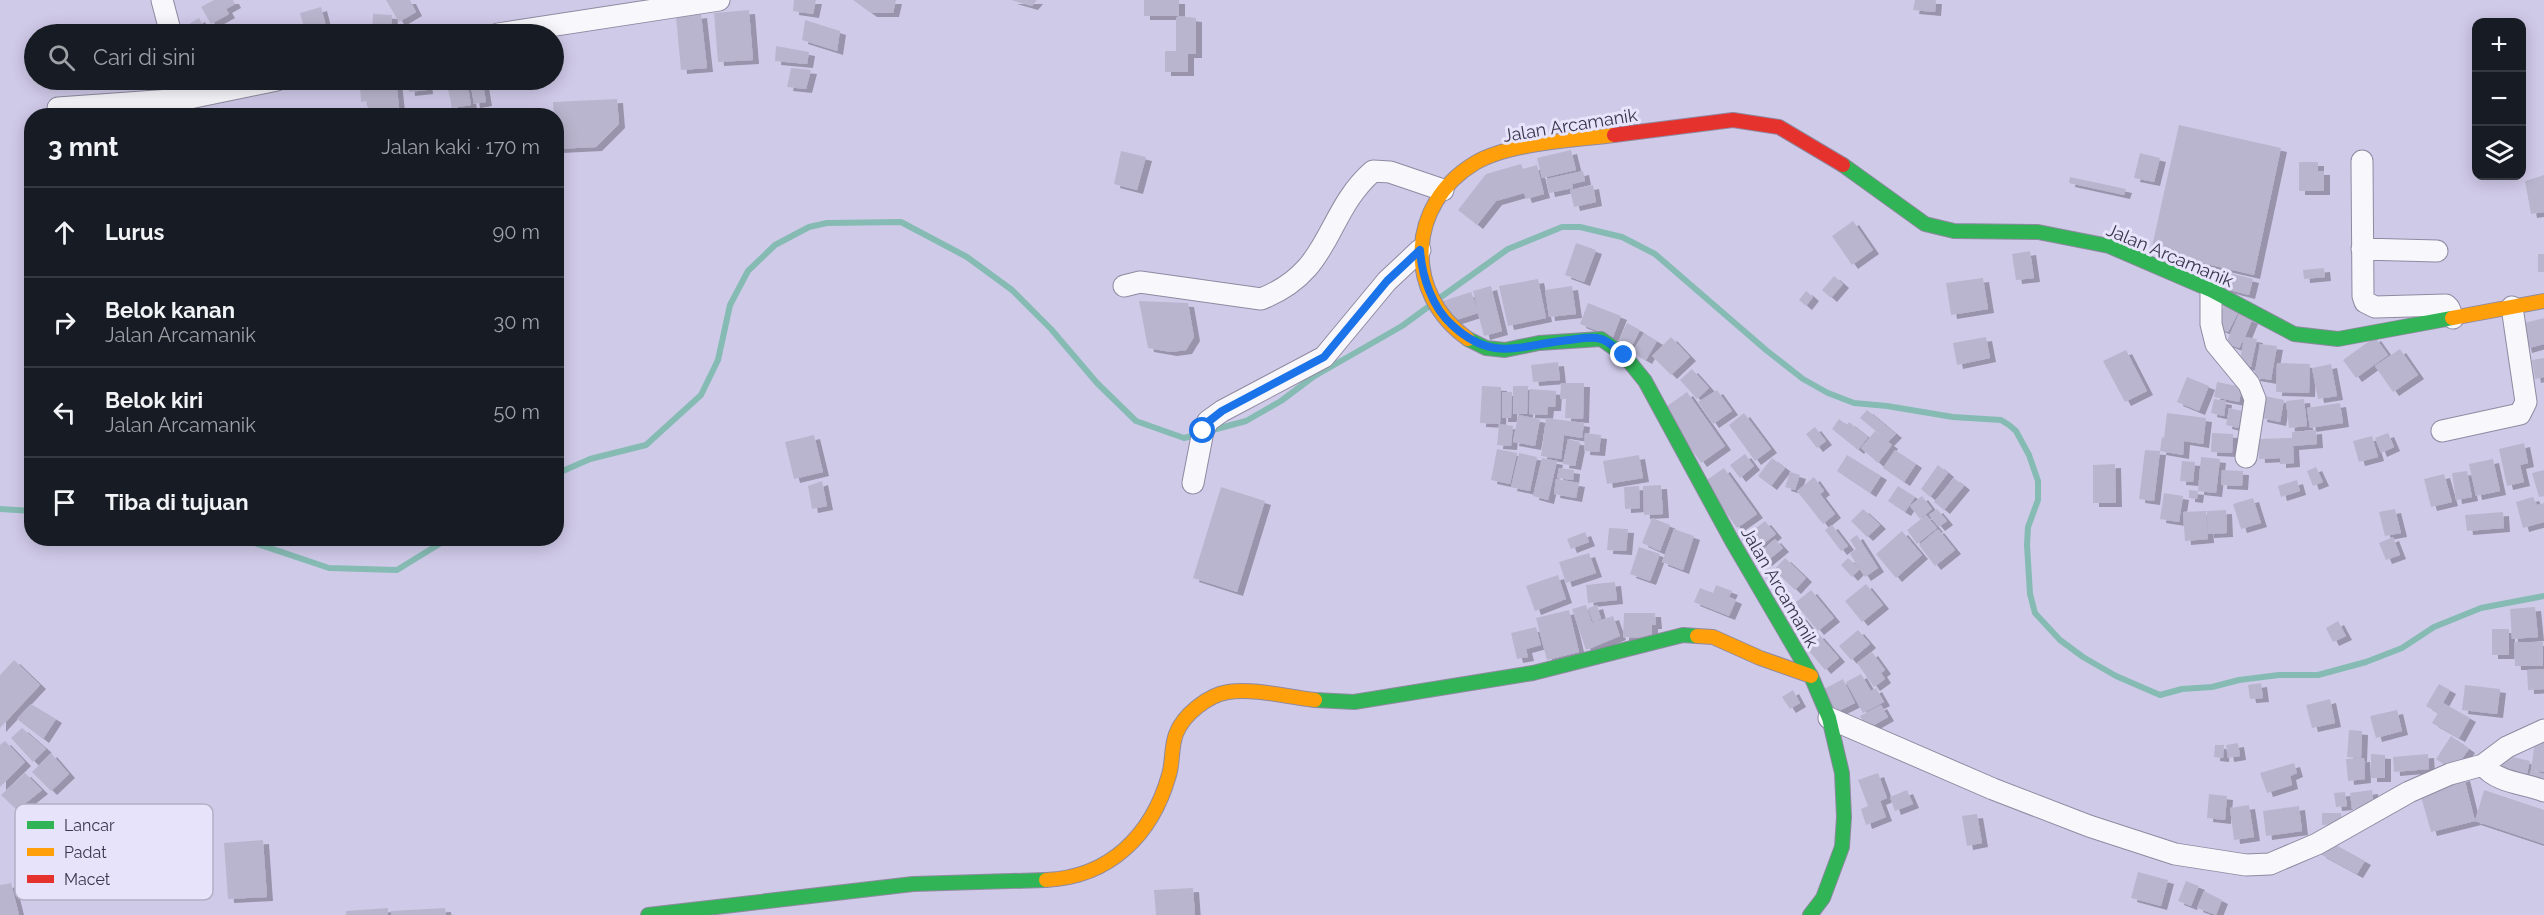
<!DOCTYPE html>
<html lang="id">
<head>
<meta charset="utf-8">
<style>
  :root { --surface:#171b24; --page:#20242c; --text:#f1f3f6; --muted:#9ea1a6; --line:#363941 }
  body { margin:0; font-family:Raleway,sans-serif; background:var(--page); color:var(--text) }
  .controls { position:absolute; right:18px; top:18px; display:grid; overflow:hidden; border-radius:12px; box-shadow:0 3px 15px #0003 }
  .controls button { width:54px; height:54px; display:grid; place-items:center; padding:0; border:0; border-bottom:2px solid var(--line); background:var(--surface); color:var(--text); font:30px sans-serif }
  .stop { position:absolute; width:18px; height:18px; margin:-14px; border:4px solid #1a73e8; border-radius:50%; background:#fff }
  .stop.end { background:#1a73e8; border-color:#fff; box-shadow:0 2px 6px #0008 }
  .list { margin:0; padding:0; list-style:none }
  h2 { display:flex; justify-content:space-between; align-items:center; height:78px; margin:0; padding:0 24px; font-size:26px }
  h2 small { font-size:20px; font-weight:400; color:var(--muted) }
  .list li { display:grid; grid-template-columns:39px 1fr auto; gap:18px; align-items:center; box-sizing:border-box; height:90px; padding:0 24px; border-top:2px solid var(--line) }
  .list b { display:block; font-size:22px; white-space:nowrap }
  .list p { margin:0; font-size:20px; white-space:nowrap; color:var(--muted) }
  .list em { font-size:20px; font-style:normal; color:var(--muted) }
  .icon { flex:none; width:33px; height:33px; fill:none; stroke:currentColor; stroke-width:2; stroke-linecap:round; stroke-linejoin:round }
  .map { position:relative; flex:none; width:2544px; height:915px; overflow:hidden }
  .search { position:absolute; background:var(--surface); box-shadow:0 3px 15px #0003; left:24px; top:24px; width:540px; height:66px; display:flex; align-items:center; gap:15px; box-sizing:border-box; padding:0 21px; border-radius:33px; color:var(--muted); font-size:22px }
  .panel { position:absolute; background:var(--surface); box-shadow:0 3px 15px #0003; left:24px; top:108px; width:540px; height:438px; border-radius:24px }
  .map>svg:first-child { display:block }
</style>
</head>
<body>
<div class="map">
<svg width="2544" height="915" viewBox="0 0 2544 915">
  <defs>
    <filter id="shadow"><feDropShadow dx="6" dy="4" stdDeviation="0" flood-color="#0004"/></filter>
  </defs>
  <rect width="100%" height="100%" fill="#d0cae9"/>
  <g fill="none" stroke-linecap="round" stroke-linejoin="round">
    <path stroke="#86bbb4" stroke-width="6" d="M1441,297L1508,249L1562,227H1580L1622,237L1655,254L1766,350L1803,379L1828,393L1854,403L1887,406L1953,417L2001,420L2009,425L2016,431L2029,455L2038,481V500L2028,527L2027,545L2030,594L2035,613L2060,640L2083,657L2116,676L2160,695L2182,689L2212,687L2239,680L2279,675H2318L2366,662L2402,648L2434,627L2481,608L2544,596
      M1209,431L1246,421L1281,401L1313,377L1402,326L1428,307
      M556,474L590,459L646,445L701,395L718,360L730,305L748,271L775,245L809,227L827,223L901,222L967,257L1012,290L1051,329L1097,383L1136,421L1184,438L1199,434
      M0,509L32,511
      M240,538L329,568L397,570L449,538"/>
  </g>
  <path fill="#b9b5ce" filter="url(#shadow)" d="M214,0H233L235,4L226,9L229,14L211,24L201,7Z
    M386,0H410L416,12L399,22Z
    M794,0H816L813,14L793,11Z
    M853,0H896L893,13H871Z
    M1011,0H1037L1032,6Z
    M1144,0H1179V16H1144Z
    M1915,0H1936L1935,12L1913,10Z
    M321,7L328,34H294L305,31L300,13Z
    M749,10L753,60L718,62L714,13Z
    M373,14L392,15L391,34H372Z
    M701,14L707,68L681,70L676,17Z
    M1179,16L1196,18V54H1188V72H1165V51H1176V18Z
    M199,18L208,34H191L186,26Z
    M805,20L840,31L837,51L802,40Z
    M258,26L282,31L281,34H256Z
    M211,28L233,30L232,34H211Z
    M776,46L809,52L807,64L775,61Z
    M791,68L811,70L806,89L787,87Z
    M158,80H174V85H158Z
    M396,80L400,116H369L367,101L361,102L360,84Z
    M408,80H426L427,90L409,92Z
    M446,80H467L471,105L452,108Z
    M483,84L486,102L474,104L471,87Z
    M617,99L619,124L596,147L556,149V116H554L553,102Z
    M182,104L184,116H142L141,108Z
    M439,109V116H417L416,110Z
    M2179,125L2281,148L2254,275L2151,251Z
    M1571,150L1576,170L1542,178L1537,158Z
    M1121,151L1146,157L1137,190L1114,184Z
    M2140,153L2160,158L2154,182L2134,178Z
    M2299,162H2318V171H2324V191H2299Z
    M1521,164L1523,169L1537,165L1544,194L1526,199L1524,193L1496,201L1477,225L1458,210L1486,174Z
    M1583,171L1585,181L1572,184L1573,188L1549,193L1546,179Z
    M2544,175V212L2531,214L2525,181Z
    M2070,177L2126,189L2124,195L2069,183Z
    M1593,185L1596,202L1574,207L1570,190Z
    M1853,221L1873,250L1852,265L1832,236Z
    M1576,243L1596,250L1584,282L1565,275Z
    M2030,251L2034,278L2016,280L2012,254Z
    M2538,254H2544V272H2538Z
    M2324,268L2325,277L2304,279L2303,270Z
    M2214,269L2253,279L2249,295L2211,285Z
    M1834,276L1843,284L1831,298L1822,290Z
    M1983,278L1988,309L1951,315L1946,283Z
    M1538,279L1546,318L1508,326L1499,286Z
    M1491,286L1502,331L1484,336L1478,313L1450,322L1443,301L1471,292L1478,310L1473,291Z
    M1572,286L1576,314L1549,317L1545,290Z
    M1806,291L1813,297L1806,306L1799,300Z
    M1139,301L1188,303L1194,337L1186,350L1171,352L1148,348Z
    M1588,303L1621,316L1613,337L1580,324Z
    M2224,305L2239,311L2228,332L2216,327Z
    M2239,314L2252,320L2245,337L2257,339L2251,367L2239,365L2244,339L2239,348L2226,343Z
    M2544,318V344L2526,349L2521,324Z
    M1627,323L1640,330L1630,350L1617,344Z
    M1644,333L1657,341L1646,360L1632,352Z
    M1671,337L1690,357L1671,375L1652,356Z
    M1986,337L1990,358L1957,365L1953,343Z
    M2375,337L2388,355L2356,378L2343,360Z
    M2260,344L2277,346L2271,380L2254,377Z
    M2400,349L2418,375L2393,392L2375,366Z
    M2126,350L2147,391L2125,402L2103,361Z
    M2544,358V377L2535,379L2532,360Z
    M1558,362L1560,380L1533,382L1531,365Z
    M2277,363L2310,364L2309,393L2276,392Z
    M2331,364L2337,396L2318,399L2312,368Z
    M1692,369L1709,388L1697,399L1680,380Z
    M2187,377L2209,386L2199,411L2177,402Z
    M2217,382L2242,387L2239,402L2214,397Z
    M1561,383H1584L1583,419L1565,418L1566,399H1560Z
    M1482,386L1501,387L1500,424L1480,423Z
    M1513,386H1528L1527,414H1513Z
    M1530,389L1556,391L1555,407H1548L1547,415L1529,414Z
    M1717,390L1732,411L1713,424L1698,402Z
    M1502,392H1512L1511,418H1502Z
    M1687,392L1725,446L1701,463L1663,409Z
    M2265,396L2284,400L2280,422L2261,418Z
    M2214,399L2226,401L2224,416L2211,413Z
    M2304,399L2307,426L2289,428L2286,401Z
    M2340,403L2343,423L2310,428L2307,408Z
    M2229,408L2247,412L2243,429L2226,425Z
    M1867,410L1896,434L1888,442L1892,445L1878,463L1861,448L1875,431L1883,437L1860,418Z
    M1744,413L1771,449L1755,461L1729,425Z
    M2167,413L2206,418L2203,444L2184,441L2183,455L2160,451L2154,501L2139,499L2145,450L2160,451L2162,437L2164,438Z
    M1518,415L1540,419L1535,446L1513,442Z
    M1546,418L1584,423L1582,438L1564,435L1561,459L1541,456Z
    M1839,419L1847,425L1849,422L1868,437L1858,450L1832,429Z
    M1499,424L1513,426L1511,446L1497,445Z
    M1815,427L1826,441L1817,448L1806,434Z
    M2316,430L2317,444L2293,446L2294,463L2280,464V458L2259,459L2258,439L2292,438V432Z
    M1585,433L1601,435L1599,452L1584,451Z
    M2212,433L2233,434L2232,453L2211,452Z
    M2388,433L2394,447L2381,453L2375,438Z
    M814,435L823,472L794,479L785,442Z
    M2372,436L2378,457L2359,462L2353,441Z
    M1568,439L1580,442L1575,466L1563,464Z
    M2524,443L2528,463L2520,465L2524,482L2507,486L2499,449Z
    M1497,449L1517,453L1510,484L1491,480Z
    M1895,450L1916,464L1904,482L1883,468Z
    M1519,453L1537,457L1530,491L1511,487Z
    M1745,454L1754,466L1740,478L1730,465Z
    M1639,455L1643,478L1607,484L1603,461Z
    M1847,455L1881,476L1870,493L1837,471Z
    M2201,457L2220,459L2216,493L2198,491L2197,499L2189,498V490L2198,491Z
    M1542,458L1557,461L1548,500L1533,496Z
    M1772,458L1785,468L1771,486L1758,476Z
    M2493,459L2500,491L2476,496L2469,464Z
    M2182,461L2195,462L2193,482L2180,481Z
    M2115,464L2116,503H2093V465Z
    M1938,465L1948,473L1930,497L1921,489Z
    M2316,467L2323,482L2313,486L2307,471Z
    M1559,468L1574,470L1573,480L1557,478Z
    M1724,468L1757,514L1737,528L1704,482Z
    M2222,470L2243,471L2242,486L2221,485Z
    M2544,470V496L2539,497L2532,473Z
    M2467,471L2472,497L2456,500L2452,473Z
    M1790,472L1800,475L1795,490L1785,487Z
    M2444,474L2452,502L2431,507L2424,479Z
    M1814,477L1824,491L1820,494L1835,514L1823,524L1797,491Z
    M1954,478L1964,486L1944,510L1934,502Z
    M1556,479L1579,483L1576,498L1554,494Z
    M2297,480L2300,491L2281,497L2278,486Z
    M822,481L827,506L812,509L808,486Z
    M1661,485L1663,514L1644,515L1643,486Z
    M1639,486L1640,508L1625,509L1624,487Z
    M1898,486L1915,497L1905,512L1888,501Z
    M1221,487L1265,501L1237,592L1193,578Z
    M2164,493L2183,496L2179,522L2160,519Z
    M1922,496L1932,509L1920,519L1910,506Z
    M2533,497L2537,505L2544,503V522L2523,528L2516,502Z
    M2253,498L2261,523L2241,529L2233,504Z
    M1863,509L1880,525L1867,537L1851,521Z
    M1937,509L1947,521L1939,527L1929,515Z
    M2395,509L2401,533L2385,536L2379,512Z
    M2226,510L2227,533L2208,534L2207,511Z
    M2206,511L2208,539L2185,541L2183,512Z
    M2503,512L2504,528L2467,531L2465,515Z
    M1926,515L1937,528L1917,544L1907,530Z
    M1652,518L1670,525L1660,551L1642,543Z
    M1765,521L1776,534L1753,552L1742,539Z
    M1832,525L1848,546L1841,551L1825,530Z
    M1609,528L1628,529L1626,551L1607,550Z
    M1674,529L1694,536L1683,570L1662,562Z
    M1938,529L1955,550L1935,566L1919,545Z
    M1902,531L1922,555L1896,578L1876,554Z
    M1585,532L1589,542L1571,549L1567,539Z
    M1857,535L1878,568L1865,577L1850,554L1856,549L1850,540Z
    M2393,537L2400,555L2386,560L2379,543Z
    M1775,539L1783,548L1766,562L1759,553Z
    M1639,547L1660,554L1650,581L1630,574Z
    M1589,553L1596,573L1566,583L1559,562Z
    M1785,558L1806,578L1795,590L1774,570Z
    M1848,558L1860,569L1852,577L1841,565Z
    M1558,575L1566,599L1535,611L1526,586Z
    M1615,582L1617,600L1588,603L1586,585Z
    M1866,584L1883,605L1862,622L1845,601Z
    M1716,585L1732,591L1729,597L1736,600L1729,616L1694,602L1700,588L1713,593Z
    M1811,590L1834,618L1818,631L1795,603Z
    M1586,605L1592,623L1613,616L1620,636L1586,650L1572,609Z
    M1597,605L1601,619L1593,622L1588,608Z
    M2535,607L2538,637L2512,639L2510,609Z
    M1569,610L1579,652L1547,660L1536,618Z
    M1624,613H1655L1656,625H1652V638L1623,637Z
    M1799,614L1816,634L1805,643L1789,624Z
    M2338,621L2346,636L2333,642L2326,628Z
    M1536,627L1541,645L1526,649L1528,657L1517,659L1511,633Z
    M2492,629H2509V655H2492Z
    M1858,630L1870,644L1851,660L1839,646Z
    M1818,634L1839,658L1825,670L1804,645Z
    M2514,642H2543V666H2515Z
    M1872,652L1885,670L1881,673L1885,679L1874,687L1857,663Z
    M14,660L40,685L0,728V675Z
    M2544,669V689L2528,690L2527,670Z
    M1861,674L1871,691L1876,688L1884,702L1863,713L1846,682Z
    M1843,679L1855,703L1835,713L1824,689Z
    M2261,683L2263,698L2250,699L2248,685Z
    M2439,684L2450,690L2443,703L2470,718L2459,738L2432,723L2438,713L2426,706Z
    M2465,685L2500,689L2497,714L2462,710Z
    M1793,690L1800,703L1790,709L1782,697Z
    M2330,699L2335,723L2312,728L2306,705Z
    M31,704L56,719L43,739L17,719Z
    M1881,705L1888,717L1867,729L1860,716Z
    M2397,710L2402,731L2376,738L2370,716Z
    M22,728L46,749L33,762L11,738Z
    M2349,730L2362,731L2361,758L2347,757Z
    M2451,736L2469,749L2453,771L2436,759Z
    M2535,740L2544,741V772L2531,770Z
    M5,741L25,762L0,787V745Z
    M2238,743L2240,756L2228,758L2226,745Z
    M2215,745H2224L2223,758L2214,757Z
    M51,753L69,774L51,791L32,772Z
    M2371,754L2385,755V778H2371Z
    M2428,754L2429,769L2394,772L2393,757Z
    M2500,754L2530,761L2525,782L2495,774Z
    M2364,758L2365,779L2348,781L2346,759Z
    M2294,763L2297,773L2290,776L2292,785L2267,793L2260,773Z
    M2531,770L2544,774V787L2527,782Z
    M25,773L42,790L17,810L1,795Z
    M1878,773L1887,798L1880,801L1886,817L1866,825L1861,809L1868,806L1858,780Z
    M2464,777L2475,821L2484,790L2544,810V844L2475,821L2431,832L2419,789Z
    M1907,790L1913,804L1895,811L1890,797Z
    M2372,790L2374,807L2352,809L2350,793Z
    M2345,792L2347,806L2336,807L2334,793Z
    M2209,794L2227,796L2225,820L2207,818Z
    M2249,805L2254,837L2234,840L2230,808Z
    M2299,806L2302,831L2266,836L2263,811Z
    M2322,813H2341L2342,824L2322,825Z
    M1977,814L1982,843L1967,846L1962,816Z
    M263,840L267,897L228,899L224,843Z
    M2327,840L2365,861L2357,874L2320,854Z
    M2138,872L2168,880L2161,906L2131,898Z
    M2186,881L2199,886L2191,906L2178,901Z
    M11,883L19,915H0V885Z
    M1193,888L1195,915H1156L1154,890Z
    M2204,891L2222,900L2216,915L2197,908Z
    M388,908V915H346V911Z
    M445,908L446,915H391V911Z"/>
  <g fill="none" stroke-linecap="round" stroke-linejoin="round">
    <g stroke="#8f8aa1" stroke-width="23">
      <path id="street" d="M162,0L171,34
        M498,34L719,0
        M185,80V99L277,80
        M58,108L185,99
        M2362,161L2363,296L2365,302L2375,307L2446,305L2449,308L2453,318
        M2362,249L2437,251
        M1124,286L1140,282L1261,299C1333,271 1324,214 1373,171L1390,172L1443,190
        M2211,290V324L2216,344L2249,384L2255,399L2246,457
        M2442,431L2520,414L2526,402L2512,307
        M1193,483L1203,431L1208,421L1222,411L1324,357L1387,281L1420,250
        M1829,718L1993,789L2089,826L2175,854L2246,865L2270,864L2317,844L2409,792L2450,774L2483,765L2507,747L2544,730
        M2483,765C2497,783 2524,783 2544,791"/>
    </g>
    <g stroke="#8f8aa1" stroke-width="16">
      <path id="fast" d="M1843,165L1925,224L1954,231L2038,232L2109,246L2211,290L2294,334L2338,339L2452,318
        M1468,339L1486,348L1505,350L1539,343L1601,339L1624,355L1645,381L1732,541L1811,676L1829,718L1842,773L1844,817L1842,847L1823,898L1810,915
        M1315,700L1354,702L1533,673L1683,635L1697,636
        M648,915L913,884L1046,880"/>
    </g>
    <g stroke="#8f8aa1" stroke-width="16">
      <path id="slow" d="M2452,318L2544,301
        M1468,339C1403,293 1407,204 1475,163C1508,143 1575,140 1614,135
        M1697,636L1713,637L1760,658L1811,676
        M1046,880C1110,877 1152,835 1169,775C1173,762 1171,747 1176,734C1183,715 1208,695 1228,692C1255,688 1287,697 1315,700"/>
    </g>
    <g stroke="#8f8aa1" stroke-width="16">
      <path id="jam" d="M1614,135L1733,120L1779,127L1843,165"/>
    </g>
    <use href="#street" stroke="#f8f7fc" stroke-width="21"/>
    <use href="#fast" stroke="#30b455" stroke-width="14"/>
    <use href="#slow" stroke="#ff9f0a" stroke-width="14"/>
    <use href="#jam" stroke="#e5322d" stroke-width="14"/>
  </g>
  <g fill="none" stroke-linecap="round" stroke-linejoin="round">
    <path stroke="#1a73e8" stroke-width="8" d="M1203,431L1208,422L1222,411L1324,357L1387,281L1420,250C1422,277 1432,307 1452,325C1493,363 1519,345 1569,340C1578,339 1592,336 1601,339C1609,341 1617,350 1624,355"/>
  </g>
  <g text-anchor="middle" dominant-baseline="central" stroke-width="6" stroke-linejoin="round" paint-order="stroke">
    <g font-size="18" fill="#3a354c" stroke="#e7e3fb">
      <text transform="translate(1570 125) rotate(-9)">Jalan Arcamanik</text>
      <text transform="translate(2170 255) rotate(23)">Jalan Arcamanik</text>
      <text transform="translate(1780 587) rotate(60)">Jalan Arcamanik</text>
    </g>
  </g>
  <rect x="15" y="804" width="198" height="96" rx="9" fill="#e7e3fb" stroke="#b3afc6" stroke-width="1.5"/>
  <rect x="27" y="821" width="27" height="8" fill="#30b455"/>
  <rect x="27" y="848" width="27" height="8" fill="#ff9f0a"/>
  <rect x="27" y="875" width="27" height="8" fill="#e5322d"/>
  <g font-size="16" fill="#3a354c">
    <text x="64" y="831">Lancar</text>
    <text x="64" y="858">Padat</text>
    <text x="64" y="885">Macet</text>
  </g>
</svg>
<div class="controls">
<button>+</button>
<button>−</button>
<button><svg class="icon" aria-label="layers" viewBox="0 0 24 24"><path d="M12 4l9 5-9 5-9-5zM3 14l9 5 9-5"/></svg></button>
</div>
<div class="stop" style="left:1203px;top:431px"></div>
<div class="stop end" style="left:1624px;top:355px"></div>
<div class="search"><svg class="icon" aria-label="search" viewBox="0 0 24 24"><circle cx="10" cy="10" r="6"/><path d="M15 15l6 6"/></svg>Cari di sini</div>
<section class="panel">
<h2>3 mnt<small>Jalan kaki · 170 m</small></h2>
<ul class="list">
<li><svg class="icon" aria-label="ahead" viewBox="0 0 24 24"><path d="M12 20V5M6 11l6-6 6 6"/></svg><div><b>Lurus</b></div><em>90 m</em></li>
<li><svg class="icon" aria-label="right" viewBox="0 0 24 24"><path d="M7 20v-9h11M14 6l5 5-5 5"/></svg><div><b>Belok kanan</b><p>Jalan Arcamanik</p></div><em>30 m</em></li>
<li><svg class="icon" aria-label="left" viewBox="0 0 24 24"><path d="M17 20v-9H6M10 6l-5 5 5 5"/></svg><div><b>Belok kiri</b><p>Jalan Arcamanik</p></div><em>50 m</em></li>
<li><svg class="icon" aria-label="arrive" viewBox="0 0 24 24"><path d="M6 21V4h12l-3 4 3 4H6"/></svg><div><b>Tiba di tujuan</b></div></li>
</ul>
</section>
</div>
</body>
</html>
